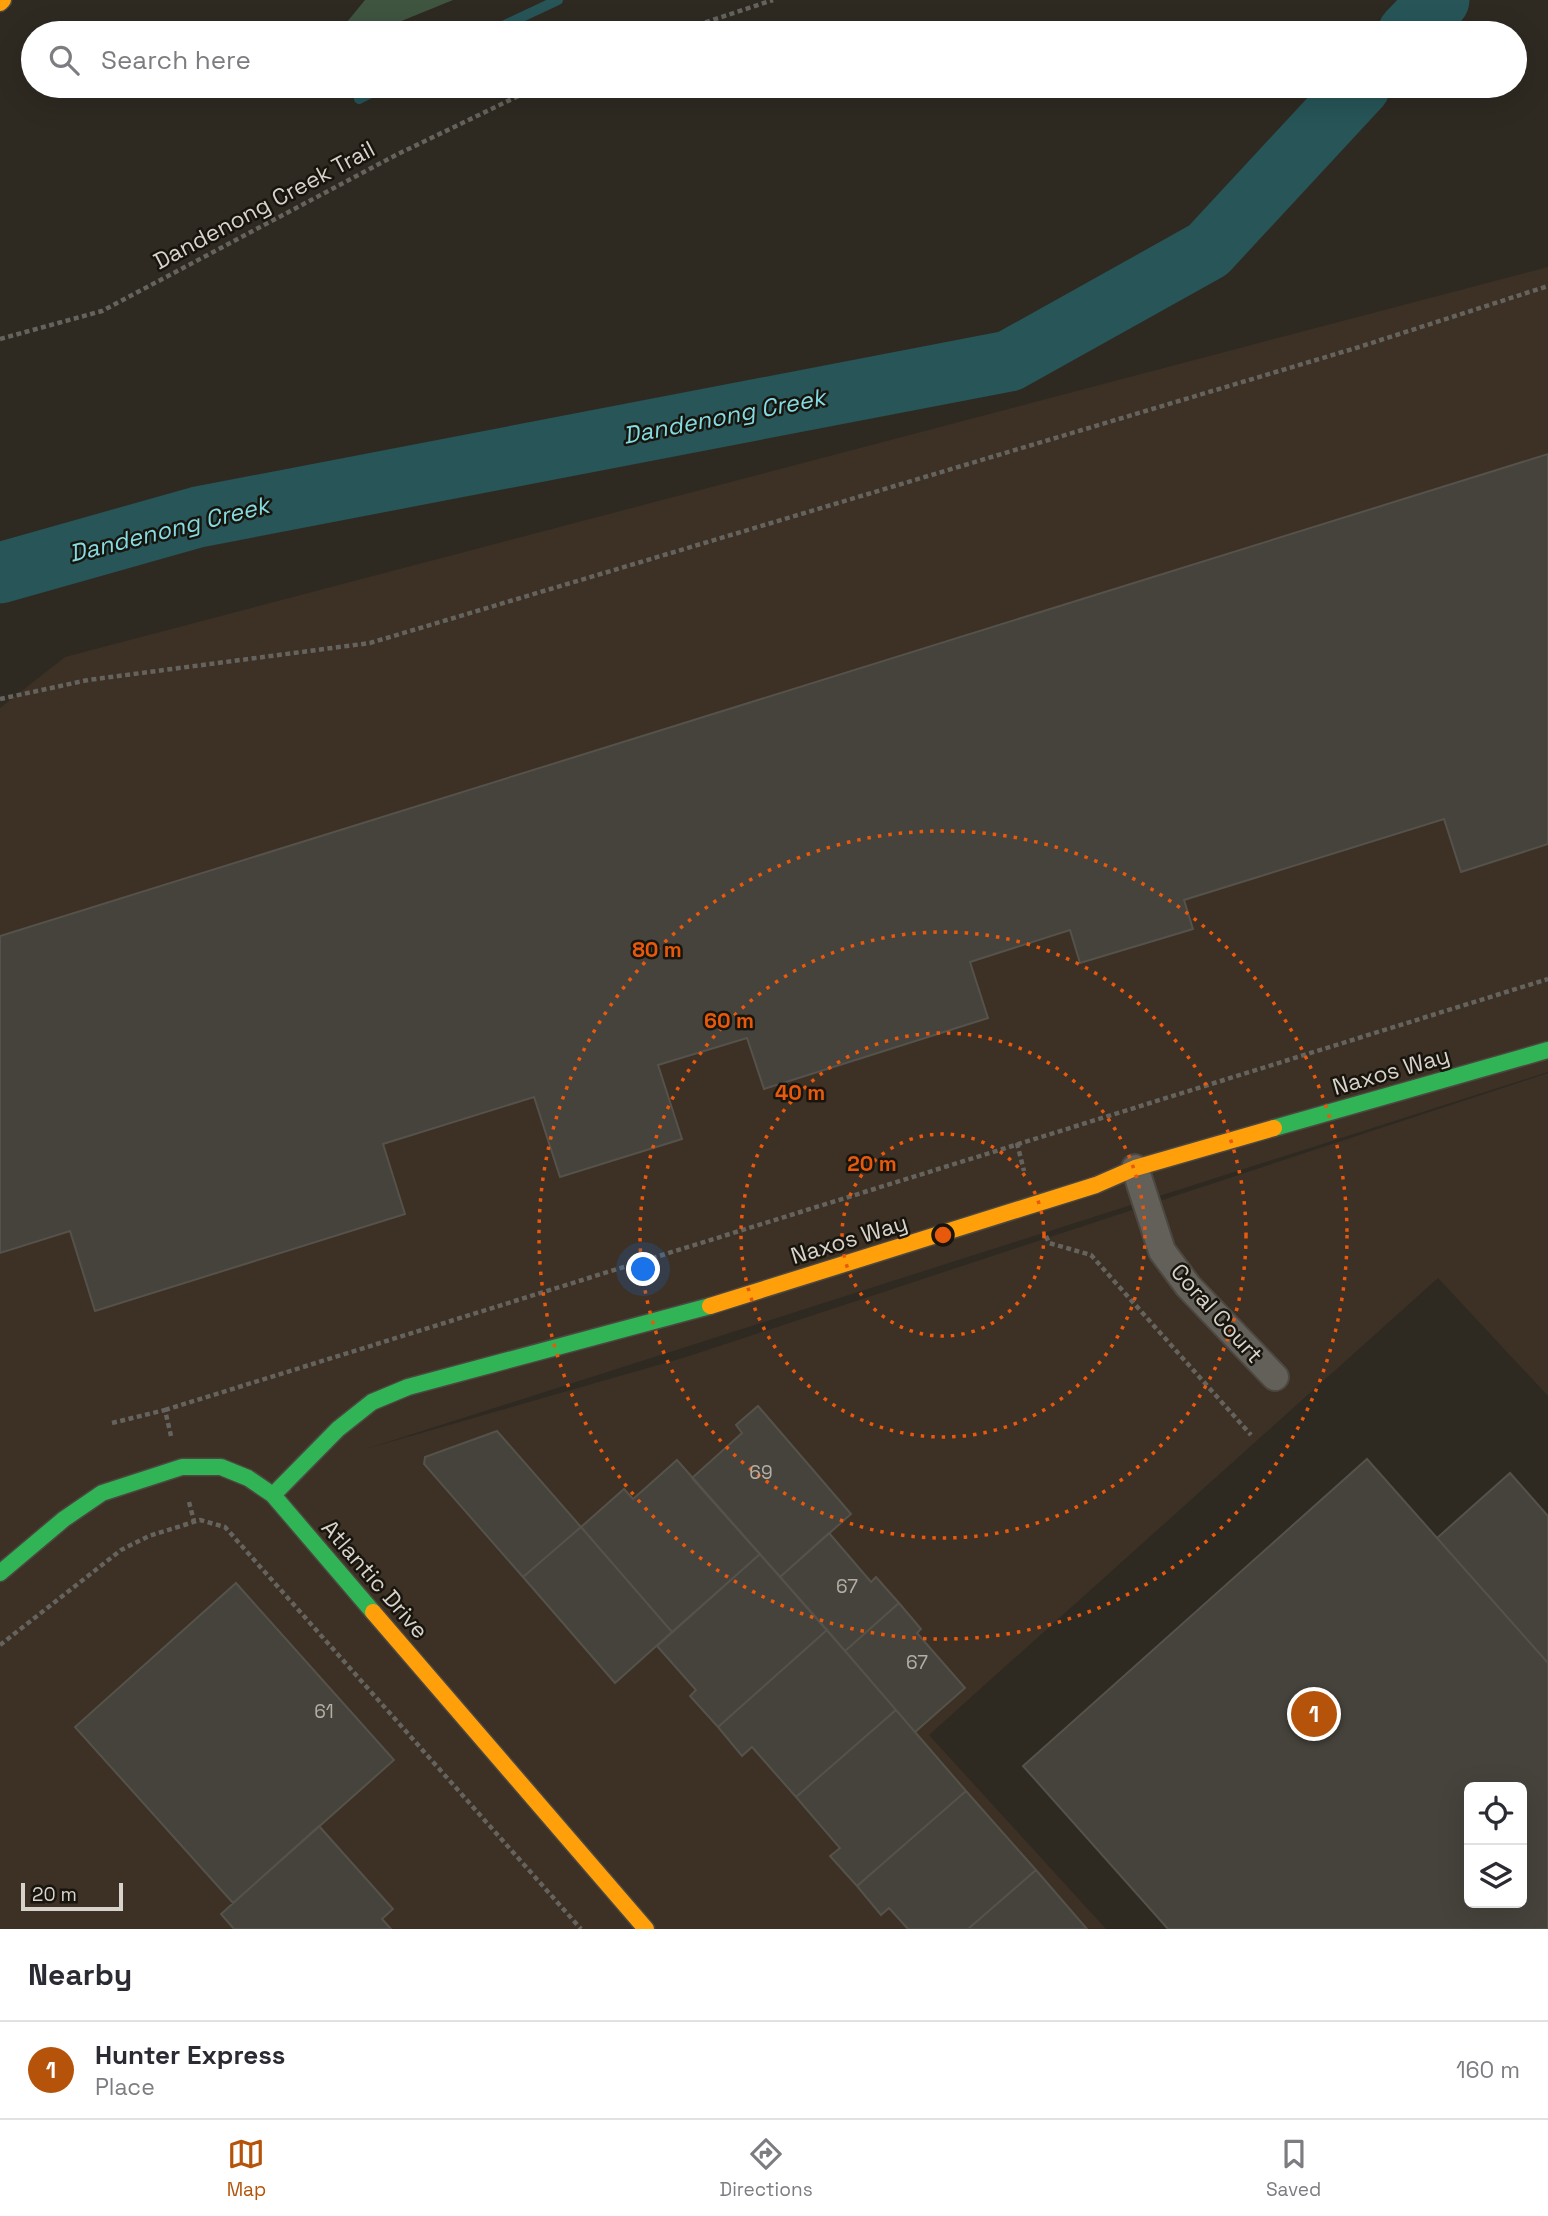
<!DOCTYPE html>
<html lang="en">
<head>
<meta charset="utf-8">
<style>
  :root { --surface:#fff; --page:#f7f7f7; --text:#2b2b33; --muted:#7c7c81; --line:#e1e1e2; --accent:#b45309 }
  body { margin:0; font-family:"Space Grotesk",sans-serif; background:var(--page); color:var(--text) }
  .controls { position:absolute; right:21px; bottom:21px; display:grid; overflow:hidden; border-radius:10px; box-shadow:0 7px 28px #0002 }
  .controls button { width:63px; height:63px; display:grid; place-items:center; padding:0; border:0; border-bottom:2px solid var(--line); background:var(--surface); color:var(--text); font:35px sans-serif }
  .scale { position:absolute; left:21px; bottom:18px; width:102px; box-sizing:border-box; padding-left:7px; border:4px solid #d8d3ca; border-top:0; font-size:19px; line-height:24px; white-space:nowrap; color:#d8d3ca; -webkit-text-stroke:5px #18150e; paint-order:stroke }
  .you { position:absolute; left:644px; top:1270px; width:24px; height:24px; margin:-18px; border:5px solid #fff; border-radius:50%; background:#1a73e8; box-shadow:0 0 0 10px #1a73e833 }
  .badge { display:grid; place-items:center; width:46px; height:46px; border-radius:50%; background:var(--accent); color:#fff; font-size:23px; font-weight:700 }
  .pin { position:absolute; translate:-50% -50%; border:4px solid #fff; box-shadow:0 2px 7px #0006 }
  .list { margin:0; padding:0; list-style:none }
  h2 { display:flex; justify-content:space-between; align-items:center; height:91px; margin:0; padding:0 28px; font-size:30px }
  h2 small { font-size:23px; font-weight:400; color:var(--muted) }
  .list li { display:grid; grid-template-columns:46px 1fr auto; gap:21px; align-items:center; box-sizing:border-box; height:98px; padding:0 28px; border-top:2px solid var(--line) }
  .list b { display:block; font-size:26px; white-space:nowrap }
  .list p { margin:0; font-size:23px; white-space:nowrap; color:var(--muted) }
  .list em { font-size:23px; font-style:normal; color:var(--muted) }
  .icon { flex:none; width:38px; height:38px; fill:none; stroke:currentColor; stroke-width:2; stroke-linecap:round; stroke-linejoin:round }
  .map { position:relative; flex:none; width:1548px; height:1929px; overflow:hidden }
  .search { position:absolute; background:var(--surface); box-shadow:0 7px 28px #0002; left:21px; right:21px; top:21px; height:77px; display:flex; align-items:center; gap:18px; box-sizing:border-box; padding:0 24px; border-radius:38px; color:var(--muted); font-size:26px }
  .sheet { height:189px; background:var(--surface) }
  nav { display:flex; justify-content:space-around; align-items:center; box-sizing:border-box; height:98px; border-top:2px solid var(--line); background:var(--surface); font-size:19px; color:var(--muted) }
  nav a { display:grid; justify-items:center; gap:4px }
  nav .on { color:var(--accent) }
  .map>svg:first-child { display:block }
</style>
</head>
<body>
<div class="map">
<svg width="1548" height="1929" viewBox="0 0 1548 1929">
  <rect width="100%" height="100%" fill="#2e2a22"/>
  <path fill="#3d3024" d="M1548,267V1072L369,1448L686,1357L1548,1073V1396L1438,1278L929,1735L1106,1929H0V708L65,657Z"/>
  <path fill="#3f5540" d="M365,0H453L372,33H338Z"/>
  <g fill="none" stroke-linecap="round" stroke-linejoin="round">
    <path stroke="#275558" stroke-width="10" d="M488,33L558,0
      M359,99L385,86"/>
    <path stroke="#275558" stroke-width="61" d="M1408,33L1439,0
      M0,573L198,517L1009,361L1208,250L1360,86"/>
  </g>
  <path fill="#46433c" stroke="#55524b" stroke-width="2" fill-rule="evenodd" d="M1548,454V844L1461,872L1444,819L1184,900L1193,929L1080,963L1070,930L970,962L988,1018L764,1089L747,1038L658,1065L682,1139L560,1177L534,1097L383,1144L405,1214L95,1311L70,1231L0,1253V936Z
    M758,1406L851,1514L780,1577L692,1478L742,1433L736,1425Z
    M497,1431L581,1527L523,1577L424,1464L425,1457Z
    M1367,1459L1548,1663V1929H1168L1023,1766ZM1469,1787H1522V1903H1469Z
    M677,1460L760,1554L672,1632L581,1527L624,1489L633,1499Z
    M1510,1473L1548,1516V1663L1437,1538Z
    M581,1527L672,1632L615,1683L523,1577Z
    M829,1533L871,1582L876,1577L899,1603L845,1651L780,1577Z
    M760,1554L827,1630L718,1727L690,1696L696,1690L657,1646Z
    M236,1583L394,1760L233,1903L75,1727Z
    M899,1603L921,1629L917,1633L965,1688L915,1732L845,1651Z
    M827,1630L896,1710L796,1797L752,1747L742,1756L718,1727Z
    M896,1710L966,1791L857,1886L830,1856L840,1848L796,1797Z
    M966,1791L1036,1870L968,1929H908L889,1908L881,1915L857,1886Z
    M319,1826L393,1909L382,1919L391,1929H234L221,1914Z
    M1036,1870L1087,1929H968Z"/>
  <g fill="none" stroke-linecap="round" stroke-linejoin="round">
    <g stroke="#4c4841" stroke-width="30">
      <path id="street" d="M1135,1168L1162,1251L1188,1286L1275,1377"/>
    </g>
    <g stroke="#4c4841" stroke-width="19">
      <path id="fast" d="M1274,1128L1548,1050
        M273,1495L338,1429L372,1402L408,1387L710,1306
        M0,1573L64,1519L102,1493L182,1467H221L248,1478L273,1495L373,1612"/>
    </g>
    <g stroke="#4c4841" stroke-width="19">
      <path id="slow" d="M0,3L3,0
        M710,1306L1096,1185L1135,1168L1274,1128
        M373,1612L646,1929"/>
    </g>
    <path stroke="#65635e" stroke-width="4.5" stroke-dasharray="5 3.5" stroke-linecap="butt" d="M673,33L773,0
      M0,339L102,311L396,155L539,86
      M0,699L88,680L370,643L1356,348L1548,286
      M1017,1143L1024,1171
      M1046,1236L1049,1243L1091,1255L1251,1435
      M165,1410L1548,979
      M112,1423L165,1410L171,1436
      M189,1502L194,1521
      M0,1645L121,1550L149,1536L200,1520L225,1527L581,1929"/>
    <use href="#street" stroke="#63605a" stroke-width="26"/>
    <use href="#fast" stroke="#30b455" stroke-width="16"/>
    <use href="#slow" stroke="#ff9f0a" stroke-width="16"/>
  </g>
  <g fill="none" stroke="#e8590c" stroke-width="3.5" stroke-dasharray="3.5 7">
    <circle cx="943" cy="1235" r="101"/>
    <circle cx="943" cy="1235" r="202"/>
    <circle cx="943" cy="1235" r="303"/>
    <circle cx="943" cy="1235" r="404"/>
  </g>
  <g text-anchor="middle" dominant-baseline="central" stroke-width="5" stroke-linejoin="round" paint-order="stroke">
    <g font-size="19" fill="#b4afa6">
      <text x="761" y="1472">69</text>
      <text x="847" y="1586">67</text>
      <text x="917" y="1662">67</text>
      <text x="324" y="1711">61</text>
    </g>
    <g font-size="23" fill="#d8d3ca" stroke="#18150e">
      <text transform="translate(264 205) rotate(-28)">Dandenong Creek Trail</text>
      <text transform="translate(1391 1071) rotate(-16)">Naxos Way</text>
      <text transform="translate(849 1239) rotate(-17)">Naxos Way</text>
      <text transform="translate(1217 1313) rotate(48)">Coral Court</text>
      <text transform="translate(375 1579) rotate(49)">Atlantic Drive</text>
    </g>
    <g font-size="24" font-style="italic" fill="#84dce2" stroke="#18150e">
      <text transform="translate(724 416) rotate(-11)">Dandenong Creek</text>
      <text transform="translate(169 529) rotate(-14)">Dandenong Creek</text>
    </g>
  </g>
  <circle cx="943" cy="1235" r="10" fill="#e8590c" stroke="#18150e" stroke-width="3.5"/>
  <g font-size="21" text-anchor="middle" font-weight="bold" fill="#e8590c" stroke="#18150e" stroke-width="5" stroke-linejoin="round" paint-order="stroke">
    <text x="657" y="957">80 m</text>
    <text x="729" y="1028">60 m</text>
    <text x="800" y="1100">40 m</text>
    <text x="872" y="1171">20 m</text>
  </g>
</svg>
<div class="controls">
<button><svg class="icon" aria-label="locate" viewBox="0 0 24 24"><circle cx="12" cy="12" r="6"/><path d="M12 2v4M12 18v4M2 12h4M18 12h4"/></svg></button>
<button><svg class="icon" aria-label="layers" viewBox="0 0 24 24"><path d="M12 4l9 5-9 5-9-5zM3 14l9 5 9-5"/></svg></button>
</div>
<div class="scale">20 m</div>
<div class="you"></div>
<div class="pin badge" style="left:1314px;top:1714px">1</div>
<div class="search"><svg class="icon" aria-label="search" viewBox="0 0 24 24"><circle cx="10" cy="10" r="6"/><path d="M15 15l6 6"/></svg>Search here</div>
</div>
<section class="sheet">
<h2>Nearby<small></small></h2>
<ul class="list">
<li><span class="badge">1</span><div><b>Hunter Express</b><p>Place</p></div><em>160 m</em></li>
</ul>
</section>
<nav>
<a class="on"><svg class="icon" aria-label="map" viewBox="0 0 24 24"><path d="M3 6l6-2 6 2 6-2v14l-6 2-6-2-6 2zM9 4v14M15 6v14"/></svg>Map</a>
<a><svg class="icon" aria-label="directions" viewBox="0 0 24 24"><path d="M12 3l9 9-9 9-9-9zM9 14v-3h6M13 9l2 2-2 2"/></svg>Directions</a>
<a><svg class="icon" aria-label="saved" viewBox="0 0 24 24"><path d="M7 4h10v16l-5-4-5 4z"/></svg>Saved</a>
</nav>
</body>
</html>
